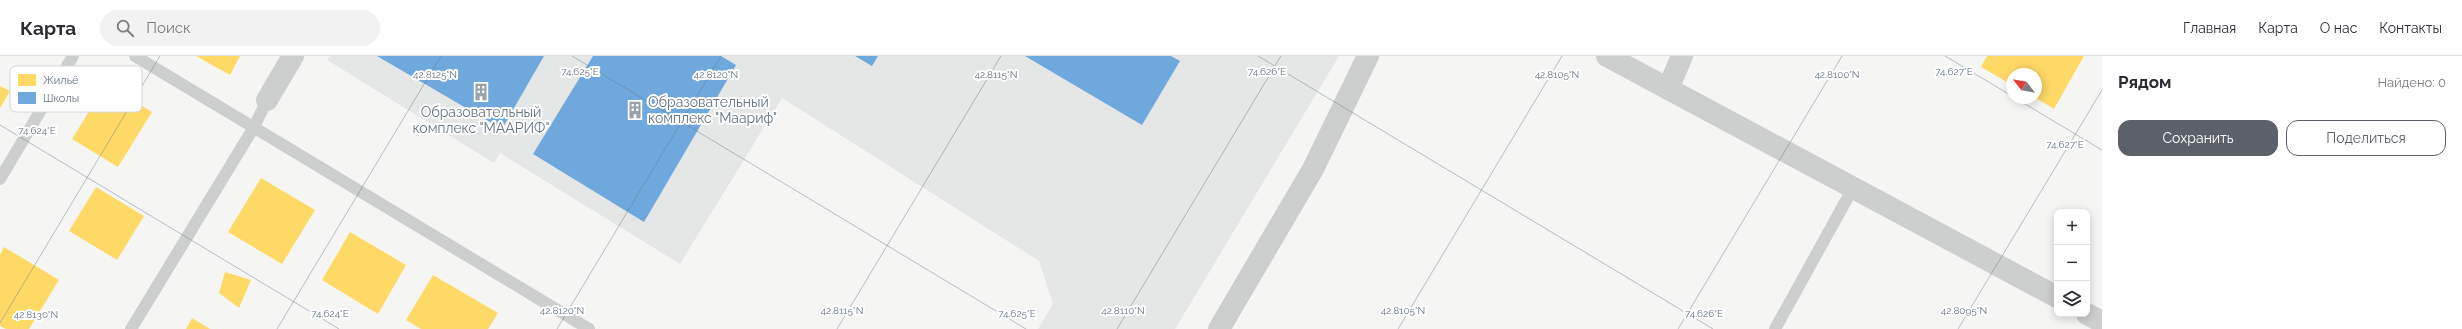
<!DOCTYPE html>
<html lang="ru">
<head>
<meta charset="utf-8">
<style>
  :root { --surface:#fff; --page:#f2f2f3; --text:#2b2b33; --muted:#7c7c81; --line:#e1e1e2; --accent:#5c6169 }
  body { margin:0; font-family:Raleway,sans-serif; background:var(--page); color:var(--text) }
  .controls { position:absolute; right:12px; bottom:12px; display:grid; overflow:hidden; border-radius:8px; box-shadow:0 2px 10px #0003 }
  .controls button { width:36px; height:36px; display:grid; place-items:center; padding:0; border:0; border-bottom:1px solid var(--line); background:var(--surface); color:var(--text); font:20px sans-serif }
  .compass { position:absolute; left:2006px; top:12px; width:36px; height:36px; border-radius:50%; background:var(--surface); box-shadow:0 2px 10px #0003; rotate:301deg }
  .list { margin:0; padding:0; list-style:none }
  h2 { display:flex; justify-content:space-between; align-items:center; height:52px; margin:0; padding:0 16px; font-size:17px }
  h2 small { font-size:13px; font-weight:400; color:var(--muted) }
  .actions { display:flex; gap:8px; padding:12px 16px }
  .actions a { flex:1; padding:9px 0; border:1px solid var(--accent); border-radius:12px; text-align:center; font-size:14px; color:var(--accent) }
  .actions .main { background:var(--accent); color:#fff }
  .icon { flex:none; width:22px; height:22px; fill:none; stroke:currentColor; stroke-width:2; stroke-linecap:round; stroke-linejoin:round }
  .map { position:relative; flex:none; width:2102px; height:273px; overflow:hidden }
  header { display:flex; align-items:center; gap:24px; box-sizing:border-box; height:56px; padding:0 20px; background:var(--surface); border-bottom:1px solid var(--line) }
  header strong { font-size:19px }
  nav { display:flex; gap:22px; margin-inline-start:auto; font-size:14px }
  .search { width:280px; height:36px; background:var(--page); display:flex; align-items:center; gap:10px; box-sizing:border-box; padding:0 14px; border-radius:22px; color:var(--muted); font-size:15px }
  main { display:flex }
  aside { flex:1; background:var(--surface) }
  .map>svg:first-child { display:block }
</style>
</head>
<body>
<header>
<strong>Карта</strong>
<div class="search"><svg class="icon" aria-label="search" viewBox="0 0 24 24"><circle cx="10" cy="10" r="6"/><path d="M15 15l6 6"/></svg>Поиск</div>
<nav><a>Главная</a><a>Карта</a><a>О нас</a><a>Контакты</a></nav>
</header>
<main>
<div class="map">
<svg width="2102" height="273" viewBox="0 0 2102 273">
  <rect width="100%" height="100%" fill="#f5f6f4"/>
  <path fill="#e5e7e6" d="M330,0H1339L1175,273H1038L1053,248L1039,205L782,42L680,208L500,97L494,107L327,4Z"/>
  <path fill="#ffd966" d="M196,0H240L230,19Z
    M1987,0H2084L2054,53L2036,42V18H2012V29L1981,11Z
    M106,28L152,56L118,111L72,83Z
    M0,30L10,35L0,52Z
    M261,122L315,154L282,208L228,176Z
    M96,131L144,160L117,204L69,175Z
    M350,176L406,209L378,258L322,224Z
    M4,191L59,224L29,273H6L0,270V199Z
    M225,216L251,224L239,252L219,237Z
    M433,219L498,257L488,273H421L406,264Z
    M192,262L210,273H186Z"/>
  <path fill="#6fa8dc" d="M377,0H544L502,73Z
    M593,0H721L736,9L644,166L533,98Z
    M855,0H878L872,10Z
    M1025,0H1171L1180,5L1142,69Z"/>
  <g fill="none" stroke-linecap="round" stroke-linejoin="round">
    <path stroke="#cdcfcf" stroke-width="12" d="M135,0L589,273
      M0,123L73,0
      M131,273L254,71L267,44
      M1775,273L1853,132"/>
    <path stroke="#cdcfcf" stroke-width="22" d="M1607,0L2057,241
      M1668,33L1682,0
      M267,44L293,0
      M2087,258L2102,266
      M1219,273L1313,113L1368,0"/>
  </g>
  <path fill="none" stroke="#657585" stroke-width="1" stroke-opacity="0.45" d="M572,0L1026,273M1258,0L1713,273M1945,0L2012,40M2015,42L2102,94M0,69L339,273M0,267L160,0M277,273L441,0M557,273L721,0M837,273L1001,0M1117,273L1281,0M1398,273L1562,0M1678,273L1842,0M1958,273L2102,34"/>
  <defs>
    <g id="building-bare" transform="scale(1.38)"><path d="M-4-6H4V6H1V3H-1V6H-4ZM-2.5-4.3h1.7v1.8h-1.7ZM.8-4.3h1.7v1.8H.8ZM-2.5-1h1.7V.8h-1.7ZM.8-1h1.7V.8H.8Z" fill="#97a2ac" stroke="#fff" stroke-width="2.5" paint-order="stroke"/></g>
  </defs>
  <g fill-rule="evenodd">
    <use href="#building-bare" x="481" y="36"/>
    <use href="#building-bare" x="635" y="54"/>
  </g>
  <g text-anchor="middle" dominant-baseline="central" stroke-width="4" stroke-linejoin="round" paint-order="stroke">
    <g font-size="14" fill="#657585" stroke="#fff" text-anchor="start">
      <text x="648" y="46">Образовательный<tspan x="648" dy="16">комплекс "Маариф"</tspan></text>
      <text x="481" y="56" text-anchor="middle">Образовательный<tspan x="481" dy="16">комплекс "МААРИФ"</tspan></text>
    </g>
  </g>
  <rect x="10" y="10" width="132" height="46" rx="6" fill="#fff" stroke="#d1d6da" stroke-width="1"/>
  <rect x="18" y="18" width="18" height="12" fill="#ffd966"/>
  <rect x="18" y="36" width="18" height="12" fill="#6fa8dc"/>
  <g font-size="11" fill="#657585">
    <text x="43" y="28">Жильё</text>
    <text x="43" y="46">Школы</text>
  </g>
  <g font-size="10" text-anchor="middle" fill="#657585" stroke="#fff" stroke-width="4" stroke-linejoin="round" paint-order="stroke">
    <text x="1954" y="19">74.627°E</text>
    <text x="1267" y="19">74.626°E</text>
    <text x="580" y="19">74.625°E</text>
    <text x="435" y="22">42.8125°N</text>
    <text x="716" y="22">42.8120°N</text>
    <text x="996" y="22">42.8115°N</text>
    <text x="1557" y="22">42.8105°N</text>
    <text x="1837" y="22">42.8100°N</text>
    <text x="37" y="78">74.624°E</text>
    <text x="2065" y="92">74.627°E</text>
    <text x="562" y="258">42.8120°N</text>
    <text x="842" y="258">42.8115°N</text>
    <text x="1123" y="258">42.8110°N</text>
    <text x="1403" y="258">42.8105°N</text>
    <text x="1964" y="258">42.8095°N</text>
    <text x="330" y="261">74.624°E</text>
    <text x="1017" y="261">74.625°E</text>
    <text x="1704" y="261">74.626°E</text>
    <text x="36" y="262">42.8130°N</text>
  </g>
</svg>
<div class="controls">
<button>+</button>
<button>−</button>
<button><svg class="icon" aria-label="layers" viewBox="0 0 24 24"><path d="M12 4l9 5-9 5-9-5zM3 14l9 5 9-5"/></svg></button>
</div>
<svg class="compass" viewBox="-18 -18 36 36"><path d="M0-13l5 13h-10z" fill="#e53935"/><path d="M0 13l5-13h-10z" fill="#7c7c81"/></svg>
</div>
<aside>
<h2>Рядом<small>Найдено: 0</small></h2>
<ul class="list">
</ul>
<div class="actions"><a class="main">Сохранить</a><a>Поделиться</a></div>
</aside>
</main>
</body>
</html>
